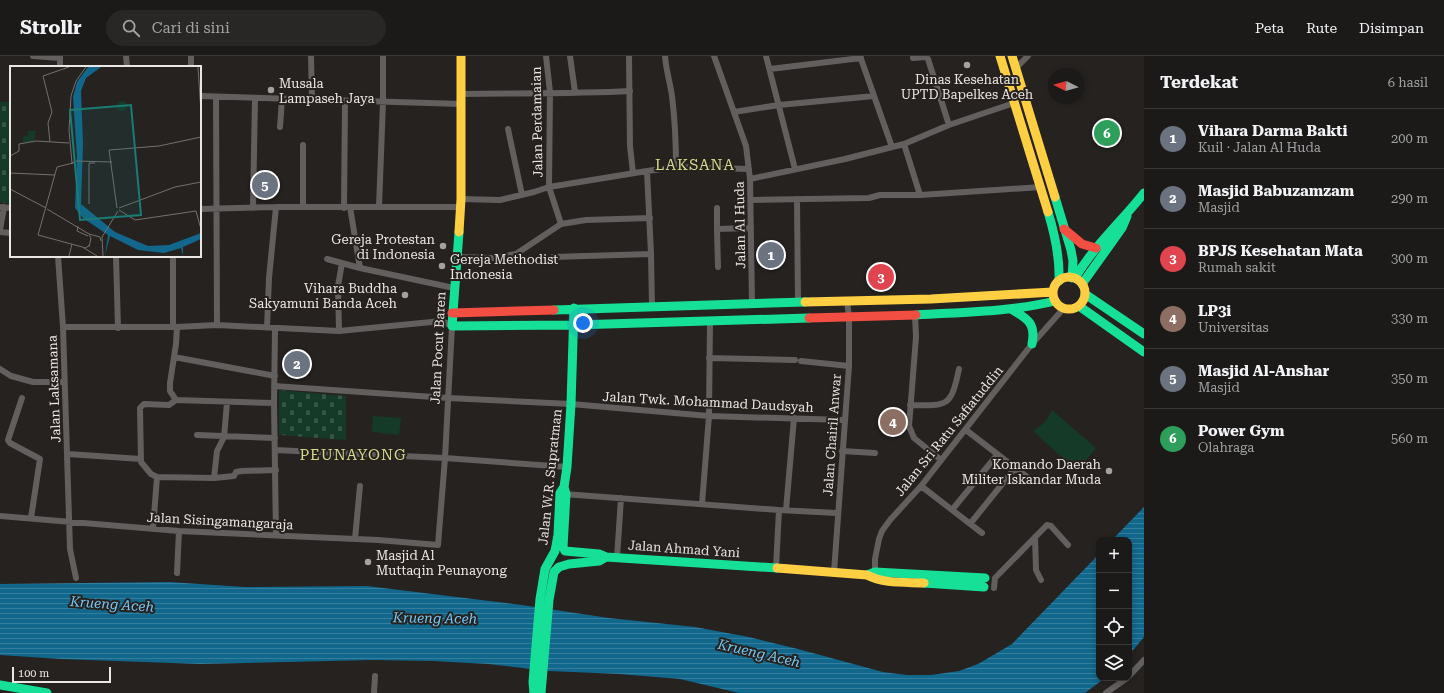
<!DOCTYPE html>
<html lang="id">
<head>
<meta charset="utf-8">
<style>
  :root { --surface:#1c1a18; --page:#292725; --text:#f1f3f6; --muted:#a0a1a2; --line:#3a3837; --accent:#8c9099 }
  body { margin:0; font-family:"Roboto Serif",serif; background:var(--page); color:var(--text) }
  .controls { position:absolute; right:12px; bottom:12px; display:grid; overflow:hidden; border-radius:8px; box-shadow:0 2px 6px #0003 }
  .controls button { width:36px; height:36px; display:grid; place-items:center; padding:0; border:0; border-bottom:1px solid var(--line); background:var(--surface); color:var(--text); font:20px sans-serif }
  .compass { position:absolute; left:1048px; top:12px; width:36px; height:36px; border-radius:50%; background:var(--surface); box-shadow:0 2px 6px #0003; rotate:275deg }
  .scale { position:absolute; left:12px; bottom:10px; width:99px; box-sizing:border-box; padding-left:4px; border:2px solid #eae6e4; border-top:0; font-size:11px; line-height:14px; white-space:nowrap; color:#eae6e4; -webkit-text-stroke:3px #27211e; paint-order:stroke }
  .you { position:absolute; left:583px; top:267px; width:14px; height:14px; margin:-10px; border:3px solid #fff; border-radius:50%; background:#1a73e8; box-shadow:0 0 0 6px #1a73e833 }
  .badge { display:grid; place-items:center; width:26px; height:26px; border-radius:50%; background:var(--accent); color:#fff; font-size:13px; font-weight:700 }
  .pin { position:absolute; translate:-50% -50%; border:2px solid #fff; box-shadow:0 1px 4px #0006 }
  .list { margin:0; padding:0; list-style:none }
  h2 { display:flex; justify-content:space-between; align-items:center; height:52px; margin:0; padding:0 16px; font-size:17px }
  h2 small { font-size:13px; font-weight:400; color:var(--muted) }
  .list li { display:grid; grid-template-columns:26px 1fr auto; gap:12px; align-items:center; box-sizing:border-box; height:60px; padding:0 16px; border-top:1px solid var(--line) }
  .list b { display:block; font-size:15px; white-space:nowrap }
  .list p { margin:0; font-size:13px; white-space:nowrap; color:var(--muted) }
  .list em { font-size:13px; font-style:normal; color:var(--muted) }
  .icon { flex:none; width:22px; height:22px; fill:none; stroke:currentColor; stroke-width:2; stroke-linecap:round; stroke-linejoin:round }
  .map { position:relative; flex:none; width:1144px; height:637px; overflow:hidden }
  header { display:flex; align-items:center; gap:24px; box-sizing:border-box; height:56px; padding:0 20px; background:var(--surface); border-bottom:1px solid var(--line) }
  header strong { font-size:19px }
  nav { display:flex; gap:22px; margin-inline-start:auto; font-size:14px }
  .search { width:280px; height:36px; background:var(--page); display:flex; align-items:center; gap:10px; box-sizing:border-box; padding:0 14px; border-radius:22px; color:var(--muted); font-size:15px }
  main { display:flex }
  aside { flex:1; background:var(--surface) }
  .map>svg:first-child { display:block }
</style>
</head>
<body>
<header>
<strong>Strollr</strong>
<div class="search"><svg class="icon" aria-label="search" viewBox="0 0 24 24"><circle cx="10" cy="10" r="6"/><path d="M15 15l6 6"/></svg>Cari di sini</div>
<nav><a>Peta</a><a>Rute</a><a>Disimpan</a></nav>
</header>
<main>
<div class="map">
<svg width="1144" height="637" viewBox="0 0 1144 637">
  <defs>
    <pattern id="cemetery-stones" width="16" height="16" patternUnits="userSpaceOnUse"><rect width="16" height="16" fill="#153a28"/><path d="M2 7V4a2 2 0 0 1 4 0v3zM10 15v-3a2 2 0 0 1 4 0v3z" fill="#375647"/></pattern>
    <pattern id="water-rules" width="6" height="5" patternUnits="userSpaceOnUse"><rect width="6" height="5" fill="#11678c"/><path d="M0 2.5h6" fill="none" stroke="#347d9c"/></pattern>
  </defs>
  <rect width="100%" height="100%" fill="#252220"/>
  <path fill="#153a28" d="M1052,354L1096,392L1078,414L1057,397L1033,375L1045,366Z
    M373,360L401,362L399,379L372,376Z"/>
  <path fill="url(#cemetery-stones)" d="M0,46H11V148L0,146Z
    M279,334L346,340V384L279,379Z"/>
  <path fill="url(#water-rules)" d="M1144,451V581L1129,599V484H1112Z
    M1099,498V622H1105L1085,637H739L680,623L619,618L549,615L488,608L433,605L372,604L200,608L61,603L0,599V528L169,526L245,531L367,530L522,549L609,562L695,571L749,581L798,593L883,616L907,619H931L959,615L978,608L1012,588Z"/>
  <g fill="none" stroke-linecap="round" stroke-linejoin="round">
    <path stroke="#625f5e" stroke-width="6" d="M33,0L60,2
      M126,0L127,11
      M191,0V11
      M311,0L312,44
      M570,0L575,36
      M629,0L630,90L633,117
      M665,0C666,14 670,26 672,40C675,64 676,87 676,111
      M714,0L746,90L750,123L752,248
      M766,0L795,113
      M860,0L892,91
      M913,2L926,1L928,3L949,69
      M60,11V0
      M1016,12L1028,0
      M770,13L861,2
      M462,38C518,37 574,38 630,35
      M200,40L462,48
      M216,41L217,269
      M734,56L779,49L874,40
      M280,71L282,43
      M508,73L522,139
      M904,88L920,139
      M303,89V151
      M647,115L676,111L749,113
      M750,123L845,103L904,88L949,69L1014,47
      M461,143L500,144L534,136L549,131L647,115L651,198L652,250
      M797,143L798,247
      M751,144L869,142L880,139H920L1041,131
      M0,151L11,152
      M350,151L360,212
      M379,151L383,46V0
      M253,152L255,42
      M344,152L345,45
      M717,152V173
      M200,153L276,151H461
      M561,168L586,164L650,162
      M0,174L4,151
      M0,176L11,177
      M58,200L63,271L70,493L76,522
      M116,200L118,272
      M173,200V270
      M458,201L493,202L516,198L561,168L549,131L550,36L546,0
      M553,201L651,198
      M327,203L360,212L454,232
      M718,211L717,173L751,172
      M915,259L916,281L909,370L914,382L941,404
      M177,271L176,288L170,327V335L176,344L274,347
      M267,272L269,222L276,151
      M275,272L274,347L276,479
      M339,275L338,230L342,207
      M174,301L275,320
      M709,302L795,304
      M801,305L849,310
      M0,313L11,320L33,326H64
      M274,330L448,342L571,348L709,360L844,364
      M22,342L8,384L10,387L40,403L31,462
      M176,344L169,349L144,348L140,352L141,406L151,418L157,421L214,422L217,395L224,381L227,347
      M910,349C948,350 951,351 959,313
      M966,374L1031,424
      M197,379L275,382
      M275,394L445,402L567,411
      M842,395L875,397
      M68,398L141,403
      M214,422L234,420L236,416L242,415L276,414
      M921,430L982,477
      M564,438L779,454L837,457
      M702,448L709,360L710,264
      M786,454L794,362
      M952,454L997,399
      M0,460L179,475L378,484L438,489L445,402L452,270L442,265L339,275L217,269L177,271H63
      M970,468L1015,412
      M153,473L157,421
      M1035,481L1036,514L1041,524
      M355,483L360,430
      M617,502L621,442
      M776,512L779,454
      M834,516L849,310V261L847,245
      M177,517L179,475
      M875,519V503L879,483L882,475L890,464L921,430L1032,288L1064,252
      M994,532L995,522L1047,469L1051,470L1068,489
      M1129,620L1144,604
      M374,637L375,620
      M1106,637L1127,622"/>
    <path stroke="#16e098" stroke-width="9" d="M1055,141L1071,194L1073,205L1072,222
      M1048,156C1055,179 1060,201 1059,225
      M459,176L452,270L574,269L809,262
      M1075,222C1094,190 1121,166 1144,137
      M1082,228L1122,172L1127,160
      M1085,238L1144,278
      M1079,250L1144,296
      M1011,253C1028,263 1036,267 1032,288
      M554,254L805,246
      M916,259C962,256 1010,256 1055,245
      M564,431L566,438L563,491L565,495L599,498L606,501L777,512
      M867,519L875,516L985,522
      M924,527L984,531
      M0,629L47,637
      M534,637L533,626L540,543L545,513L555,495L558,479L560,437L564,431L567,411L571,348L574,252
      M541,637L549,544L554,516L559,511L569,508L599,505L606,501"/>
    <path stroke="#ffcf43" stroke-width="9" d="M1000,0L1048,156
      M1012,0L1055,141
      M459,176L461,143V0
      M1053 237a16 16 0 1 1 32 0a16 16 0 1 1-32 0Z
      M805,246L931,243L1053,236
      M777,512L867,519C884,528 905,526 924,527"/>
    <path stroke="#f24e42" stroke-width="9" d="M1064,173L1082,188L1096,192
      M452,257L554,254
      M809,262L916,259"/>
  </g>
  <g fill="#a5a19f" stroke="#27211e" stroke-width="1.5">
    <circle cx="967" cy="9" r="4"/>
    <circle cx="271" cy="34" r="4"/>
    <circle cx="443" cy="190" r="4"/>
    <circle cx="442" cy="210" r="4"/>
    <circle cx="405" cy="239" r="4"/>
    <circle cx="1109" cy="415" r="4"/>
    <circle cx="368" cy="506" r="4"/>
  </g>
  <g text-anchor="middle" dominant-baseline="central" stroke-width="4" stroke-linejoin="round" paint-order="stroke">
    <g font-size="13" fill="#eae6e4" stroke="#27211e" text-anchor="start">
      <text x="967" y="23" text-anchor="middle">Dinas Kesehatan<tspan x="967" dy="15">UPTD Bapelkes Aceh</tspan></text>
      <text x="279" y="27">Musala<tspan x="279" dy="15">Lampaseh Jaya</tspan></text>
      <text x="435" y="183" text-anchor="end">Gereja Protestan<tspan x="435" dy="15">di Indonesia</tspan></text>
      <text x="450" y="203">Gereja Methodist<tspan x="450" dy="15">Indonesia</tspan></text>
      <text x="397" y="232" text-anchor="end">Vihara Buddha<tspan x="397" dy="15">Sakyamuni Banda Aceh</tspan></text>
      <text x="1101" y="408" text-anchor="end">Komando Daerah<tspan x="1101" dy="15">Militer Iskandar Muda</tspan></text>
      <text x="376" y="499">Masjid Al<tspan x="376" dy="15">Muttaqin Peunayong</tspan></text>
    </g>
    <g font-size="13" fill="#eae6e4" stroke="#27211e">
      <text transform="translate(537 66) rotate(-91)">Jalan Perdamaian</text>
      <text transform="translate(740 169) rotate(-91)">Jalan Al Huda</text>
      <text transform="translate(438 292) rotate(-87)">Jalan Pocut Baren</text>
      <text transform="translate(54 333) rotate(-92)">Jalan Laksamana</text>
      <text transform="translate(708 346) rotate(3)">Jalan Twk. Mohammad Daudsyah</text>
      <text transform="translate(949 375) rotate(-51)">Jalan Sri Ratu Safiatuddin</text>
      <text transform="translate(832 379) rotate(-86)">Jalan Chairil Anwar</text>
      <text transform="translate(550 421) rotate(-84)">Jalan W.R. Supratman</text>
      <text transform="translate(220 465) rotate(3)">Jalan Sisingamangaraja</text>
      <text transform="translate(684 493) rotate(4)">Jalan Ahmad Yani</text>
    </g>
    <g font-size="14" font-style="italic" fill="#74c9f8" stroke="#27211e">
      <text transform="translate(112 548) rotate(4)">Krueng Aceh</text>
      <text transform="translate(435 562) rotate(1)">Krueng Aceh</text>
      <text transform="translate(759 597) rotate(13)">Krueng Aceh</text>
    </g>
    <g font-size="15" letter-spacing="1" fill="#d1da8d" stroke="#27211e">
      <text x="695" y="109">LAKSANA</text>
      <text x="353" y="399">PEUNAYONG</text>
    </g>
  </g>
  <g transform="translate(10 10)">
    <rect width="191" height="191" fill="#252220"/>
    <path d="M107 40a5 5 0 1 1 10 0a5 5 0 1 1-10 0ZM18,65H26L24,76L13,77V71L18,69Z" fill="#153a28"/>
    <path d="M78,1H91L76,12L71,25L73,78L71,138L105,166L138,180L159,179L191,167V173L173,181V190L171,182L154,187L128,184L100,170L95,190L98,169L73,152L65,142L67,91L63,31L67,16Z" fill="#11678c"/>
    <path fill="none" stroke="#74706e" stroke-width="1" d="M188,1L191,47M40,76L38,57L42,46L33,10L59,1M0,90L9,85V78L26,75L59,77M62,97L59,64L61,30L66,15L76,1M61,98L66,95L102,96M47,101L28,169L76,182L79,179M47,101L63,97M0,107L45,109M0,123L36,142M79,138V97H85M107,142L99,84L149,80L191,71M109,142L165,121L191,116M37,143L79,168L90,171L91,175M109,144L125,154L186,145L190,160M68,160L67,165L78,170M79,169L81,172L79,181M74,182L87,190M59,190L62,178M93,190L92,171L108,145"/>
    <path fill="#1a7c74" fill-opacity="0.15" stroke="#1a7c74" stroke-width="2" d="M121,39L131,149L70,154L60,44Z"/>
    <rect width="191" height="191" fill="none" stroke="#eae6e4" stroke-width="2"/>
  </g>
</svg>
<div class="controls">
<button>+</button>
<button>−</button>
<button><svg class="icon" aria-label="locate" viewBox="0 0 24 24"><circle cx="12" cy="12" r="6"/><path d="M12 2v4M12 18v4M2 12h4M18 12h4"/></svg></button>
<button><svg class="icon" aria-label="layers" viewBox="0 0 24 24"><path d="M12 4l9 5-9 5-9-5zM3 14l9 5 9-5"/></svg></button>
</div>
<svg class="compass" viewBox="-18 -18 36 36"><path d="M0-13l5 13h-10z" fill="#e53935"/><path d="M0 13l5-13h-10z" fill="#a0a1a2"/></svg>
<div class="scale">100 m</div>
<div class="you"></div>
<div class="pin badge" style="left:771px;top:199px;background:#6b7280">1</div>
<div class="pin badge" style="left:297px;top:308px;background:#6b7280">2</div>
<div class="pin badge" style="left:881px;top:221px;background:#e0444e">3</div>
<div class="pin badge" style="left:893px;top:366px;background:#8d6e63">4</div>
<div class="pin badge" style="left:265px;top:129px;background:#6b7280">5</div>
<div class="pin badge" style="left:1107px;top:77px;background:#2e9e5b">6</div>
</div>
<aside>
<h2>Terdekat<small>6 hasil</small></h2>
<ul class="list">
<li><span class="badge" style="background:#6b7280">1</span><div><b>Vihara Darma Bakti</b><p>Kuil · Jalan Al Huda</p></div><em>200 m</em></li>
<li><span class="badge" style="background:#6b7280">2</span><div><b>Masjid Babuzamzam</b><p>Masjid</p></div><em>290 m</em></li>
<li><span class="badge" style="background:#e0444e">3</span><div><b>BPJS Kesehatan Mata</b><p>Rumah sakit</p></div><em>300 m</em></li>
<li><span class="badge" style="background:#8d6e63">4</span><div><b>LP3i</b><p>Universitas</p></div><em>330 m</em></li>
<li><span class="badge" style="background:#6b7280">5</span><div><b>Masjid Al-Anshar</b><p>Masjid</p></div><em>350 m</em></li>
<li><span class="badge" style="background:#2e9e5b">6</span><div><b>Power Gym</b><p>Olahraga</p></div><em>560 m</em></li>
</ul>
</aside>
</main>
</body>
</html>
